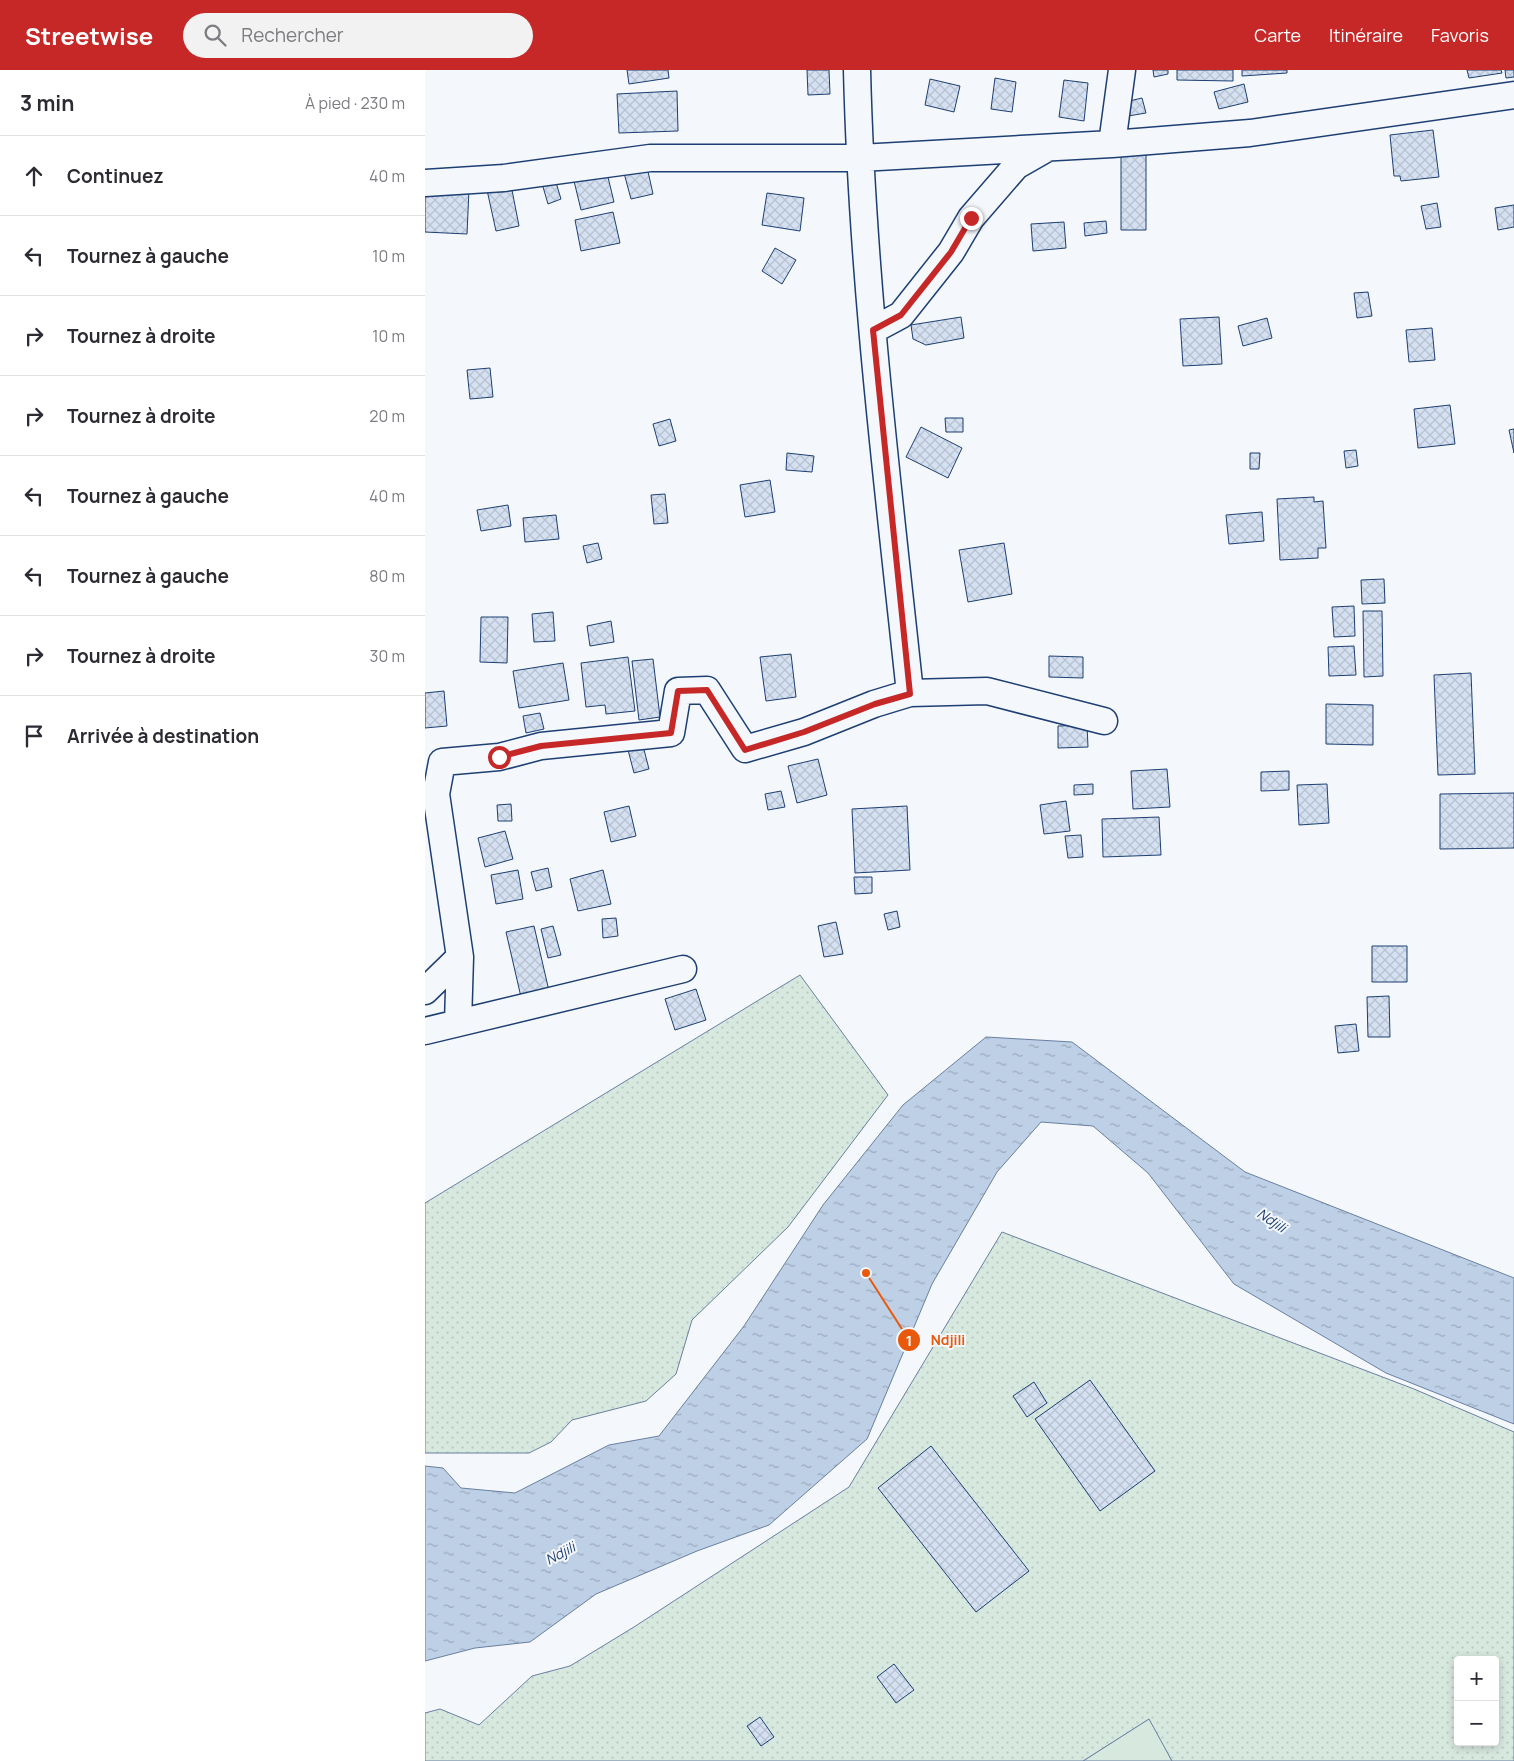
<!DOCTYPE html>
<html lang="fr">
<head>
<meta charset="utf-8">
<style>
  :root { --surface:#fff; --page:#f2f2f3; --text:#2b2b33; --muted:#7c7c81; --line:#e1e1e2; --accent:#c62828 }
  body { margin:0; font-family:Manrope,sans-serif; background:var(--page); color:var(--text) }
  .controls { position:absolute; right:15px; bottom:15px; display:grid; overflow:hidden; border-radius:5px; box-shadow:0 2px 8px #0003 }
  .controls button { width:45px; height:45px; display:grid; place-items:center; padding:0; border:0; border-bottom:1px solid var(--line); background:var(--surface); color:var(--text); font:25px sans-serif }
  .stop { position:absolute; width:15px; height:15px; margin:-11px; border:4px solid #c62828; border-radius:50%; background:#fff }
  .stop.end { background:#c62828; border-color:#fff; box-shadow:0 1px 5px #0008 }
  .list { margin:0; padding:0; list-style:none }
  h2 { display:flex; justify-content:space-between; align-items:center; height:65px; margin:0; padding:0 20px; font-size:21px }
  h2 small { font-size:16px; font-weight:400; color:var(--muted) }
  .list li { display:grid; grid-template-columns:32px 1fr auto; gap:15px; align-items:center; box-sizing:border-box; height:80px; padding:0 20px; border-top:1px solid var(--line) }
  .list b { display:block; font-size:19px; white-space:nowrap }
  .list em { font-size:16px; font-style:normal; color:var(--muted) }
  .icon { flex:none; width:28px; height:28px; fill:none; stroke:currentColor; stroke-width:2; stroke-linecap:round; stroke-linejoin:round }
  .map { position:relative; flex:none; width:1089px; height:1691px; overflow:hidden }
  header { display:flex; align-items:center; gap:30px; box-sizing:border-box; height:70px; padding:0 25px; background:var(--accent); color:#fff }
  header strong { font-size:24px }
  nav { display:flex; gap:28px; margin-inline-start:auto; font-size:18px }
  .search { width:350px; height:45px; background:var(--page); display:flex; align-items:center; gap:12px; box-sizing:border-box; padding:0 18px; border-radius:28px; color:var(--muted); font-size:19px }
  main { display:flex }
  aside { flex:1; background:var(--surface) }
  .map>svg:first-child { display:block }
</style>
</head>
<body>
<header>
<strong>Streetwise</strong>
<div class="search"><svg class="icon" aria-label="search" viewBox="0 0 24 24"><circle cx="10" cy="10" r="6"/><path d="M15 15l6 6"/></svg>Rechercher</div>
<nav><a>Carte</a><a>Itinéraire</a><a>Favoris</a></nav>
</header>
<main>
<aside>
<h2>3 min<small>À pied · 230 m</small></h2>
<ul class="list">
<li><svg class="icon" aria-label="ahead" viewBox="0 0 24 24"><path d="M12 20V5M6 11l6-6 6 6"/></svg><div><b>Continuez</b></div><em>40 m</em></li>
<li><svg class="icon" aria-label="left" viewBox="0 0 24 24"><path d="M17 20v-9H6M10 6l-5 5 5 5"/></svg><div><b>Tournez à gauche</b></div><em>10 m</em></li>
<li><svg class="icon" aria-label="right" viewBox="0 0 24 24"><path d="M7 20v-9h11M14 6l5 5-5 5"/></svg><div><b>Tournez à droite</b></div><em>10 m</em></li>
<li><svg class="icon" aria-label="right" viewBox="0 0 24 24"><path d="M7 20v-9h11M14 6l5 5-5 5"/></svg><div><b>Tournez à droite</b></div><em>20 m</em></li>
<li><svg class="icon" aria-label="left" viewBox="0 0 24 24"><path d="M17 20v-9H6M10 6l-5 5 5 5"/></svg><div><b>Tournez à gauche</b></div><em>40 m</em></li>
<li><svg class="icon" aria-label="left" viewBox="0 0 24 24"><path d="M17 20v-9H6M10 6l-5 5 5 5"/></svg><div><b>Tournez à gauche</b></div><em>80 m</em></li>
<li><svg class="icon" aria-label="right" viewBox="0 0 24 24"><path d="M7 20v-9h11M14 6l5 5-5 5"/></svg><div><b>Tournez à droite</b></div><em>30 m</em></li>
<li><svg class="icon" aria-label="arrive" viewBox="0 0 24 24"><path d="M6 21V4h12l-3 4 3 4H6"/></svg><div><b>Arrivée à destination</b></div></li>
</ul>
</aside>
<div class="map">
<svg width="1089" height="1691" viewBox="0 0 1089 1691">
  <defs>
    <pattern id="garden-dots" width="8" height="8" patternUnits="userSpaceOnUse" patternTransform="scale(1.25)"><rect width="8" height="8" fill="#d7e8df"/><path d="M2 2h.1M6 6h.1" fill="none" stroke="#b8c8c3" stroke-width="1.8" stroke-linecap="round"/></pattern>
    <pattern id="water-ripples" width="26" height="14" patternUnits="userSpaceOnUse" patternTransform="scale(1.25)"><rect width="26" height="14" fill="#bed0e5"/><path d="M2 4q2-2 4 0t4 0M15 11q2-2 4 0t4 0" fill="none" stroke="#9aaabe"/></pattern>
    <pattern id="building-cross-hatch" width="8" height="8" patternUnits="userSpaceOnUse" patternTransform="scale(1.25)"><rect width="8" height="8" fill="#d5e0f0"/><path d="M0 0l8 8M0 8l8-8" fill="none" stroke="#b6c1d1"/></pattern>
  </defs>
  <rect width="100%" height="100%" fill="#f4f7fb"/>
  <path fill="#d7e8df" stroke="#687fa3" d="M725,1648L747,1691H658Z"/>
  <path fill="url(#garden-dots)" stroke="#687fa3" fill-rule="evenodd" d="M375,905L463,1025L363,1157L267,1250L251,1304L221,1331L147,1350L126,1372L104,1383H0V1133Z
    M577,1162L989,1319L1089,1362V1691H747L724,1649L658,1691H0V1643L15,1639L54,1655L107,1606L145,1596L209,1557L424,1417ZM1033,1590H1070V1672H1033Z"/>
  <path fill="url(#water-ripples)" stroke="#687fa3" d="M561,967L647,972L820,1102L1089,1208V1354L961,1303L809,1214L723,1103L668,1056L616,1052L572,1102L507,1214L442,1369L344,1455L272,1481L171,1524L105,1572L50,1578L0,1591V1396L18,1398L36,1418L90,1423L184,1375L234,1366L319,1256L398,1135L478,1035Z"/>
  <path fill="url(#building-cross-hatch)" stroke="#1d3f73" d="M202,0H243L244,8L204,14Z
    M382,0H404L405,24L383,25Z
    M728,0H743V4L729,7Z
    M752,0H808V11L752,10Z
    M817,0H862V3L817,6Z
    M1042,0H1076L1077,3L1044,8Z
    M1080,0H1089V7L1081,8Z
    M570,8L591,12L587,42L566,39Z
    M505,9L535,16L529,42L500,35Z
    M639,10L663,13L659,51L634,47Z
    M819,14L823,32L794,39L789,22Z
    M252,21L253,61L194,63L192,24Z
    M717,28L721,43L703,46L700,32Z
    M1008,60L1014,107L976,111L975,106H969L965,65Z
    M696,82H721V160H696Z
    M222,97L228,124L206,129L199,103Z
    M182,103L189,132L156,140L149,111Z
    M129,106L136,129L123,134L116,110Z
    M86,115L94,156L71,161L62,120Z
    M0,117L44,119L42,164L0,162Z
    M342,123L379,128L375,161L337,155Z
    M1012,133L1016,157L1001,159L996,136Z
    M1089,135V157L1073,160L1070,138Z
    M188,142L195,173L156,181L150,150Z
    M681,151L682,163L660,166L659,153Z
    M639,152L641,178L608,181L606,154Z
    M350,178L371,190L357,214L337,201Z
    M943,222L947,246L932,248L929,223Z
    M536,247L539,268L501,275L488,269L486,255Z
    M794,247L797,294L758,296L755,249Z
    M842,248L847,268L818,276L813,256Z
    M1007,258L1010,290L984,292L981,260Z
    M65,298L68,327L45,329L42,300Z
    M1025,335L1030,374L993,378L989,339Z
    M520,348H538V362H521Z
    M245,349L251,371L234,376L228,354Z
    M496,357L537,378L523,408L481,387Z
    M1089,359V383L1084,360Z
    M931,380L933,396L921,398L919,381Z
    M362,383L389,386L387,402L361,400Z
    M825,383H835L834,399H825Z
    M345,410L350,442L320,447L315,415Z
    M240,424L243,453L229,454L226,425Z
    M889,427V432L898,431L901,478H893V488L855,490L852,429Z
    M83,435L86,456L56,461L52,440Z
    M837,442L839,471L804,474L801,445Z
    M131,445L134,469L100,472L98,448Z
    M173,473L177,489L162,493L158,476Z
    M579,473L587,524L543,532L534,480Z
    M959,509L960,533L937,534L936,510Z
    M929,536L930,566L909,567L907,537Z
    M938,541H957L958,606L939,607Z
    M128,542L130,571L109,572L107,544Z
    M56,547H83L82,593L55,592Z
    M186,551L189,572L165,576L162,556Z
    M929,576L931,605L904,606L903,577Z
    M366,584L371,627L341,631L335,587Z
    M624,586L658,587V608L624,607Z
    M203,587L210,641L181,644L180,635L161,637L156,593Z
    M228,589L235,647L214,650L207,591Z
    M138,593L144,630L94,638L88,601Z
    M1046,603L1050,704L1013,705L1009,605Z
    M19,621L22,656L0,658V623Z
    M901,634L948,635V675L901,674Z
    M115,643L119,659L101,663L98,646Z
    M662,655L663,677L633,678V656Z
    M217,672L224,699L209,703L202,676Z
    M393,689L402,725L372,733L363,696Z
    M742,699L745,737L708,739L706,701Z
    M864,701V720L836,721V702Z
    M668,714V724L649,725V715Z
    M902,714L904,753L874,755L872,715Z
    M356,721L360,737L343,740L340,724Z
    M1089,723V778L1015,779V724Z
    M641,731L645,761L619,764L615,735Z
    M86,734L87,751H73L72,735Z
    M204,736L211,766L186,772L179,742Z
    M482,736L485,800L430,803L427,739Z
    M734,747L736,785L678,787L677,749Z
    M80,761L88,789L60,797L53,768Z
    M656,765L658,787L643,788L640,766Z
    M123,798L127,817L111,821L106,802Z
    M93,800L98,829L71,834L66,805Z
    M178,800L186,834L153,841L145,809Z
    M429,807H447V823L430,824Z
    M472,841L475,857L463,860L459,844Z
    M191,848L193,866L178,868L177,849Z
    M411,852L418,884L399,887L393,856Z
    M109,856L124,921L96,927L81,862Z
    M128,856L136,885L123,888L116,859Z
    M947,876H982V912H947Z
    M271,919L281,950L250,960L240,929Z
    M964,926L965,967H943L942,927Z
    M931,954L934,981L913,983L910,956Z
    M665,1310L730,1401L675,1441L610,1349Z
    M609,1312L622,1333L602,1347L588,1326Z
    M506,1376L604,1501L551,1542L453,1418Z
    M469,1594L489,1620L471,1633L452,1607Z
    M335,1647L349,1667L336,1676L322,1656Z"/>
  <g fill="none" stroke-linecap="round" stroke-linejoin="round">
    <g stroke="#1d3f73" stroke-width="29">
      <path id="street" d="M687,74L697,0
        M0,113L79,108L225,88H435L687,74L825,63L1089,25
        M448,260L476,245L526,182L546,148L591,96L619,80
        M485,623L562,621L679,651
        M0,921L35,887L11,724L17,692L74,687L116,676L246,663L253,621L282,620L320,679L379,662L449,634L485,623C463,416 437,208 432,0
        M33,953L35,887
        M0,961L258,899"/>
    </g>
    <use href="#street" stroke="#f4f7fb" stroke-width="26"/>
  </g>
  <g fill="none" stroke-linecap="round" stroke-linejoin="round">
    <path stroke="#c62828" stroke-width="6" d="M74,687L116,676L246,663L253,621L282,620L320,680L379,662L450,634L485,624L448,260L476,245L526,182L546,148"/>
  </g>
  <g text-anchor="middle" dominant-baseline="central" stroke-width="4" stroke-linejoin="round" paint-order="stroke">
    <g font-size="14" font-style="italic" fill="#1d3f73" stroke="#f4f7fb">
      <text transform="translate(847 1150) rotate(33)">Ndjili</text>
      <text transform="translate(135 1483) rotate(-28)">Ndjili</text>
    </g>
  </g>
  <path fill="none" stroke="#e8590c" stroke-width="2" d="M441 1203L484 1270"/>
  <g fill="#e8590c" stroke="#f4f7fb" stroke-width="2">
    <circle cx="441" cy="1203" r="5"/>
    <circle cx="484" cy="1270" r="12"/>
  </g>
  <g font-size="15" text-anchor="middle" font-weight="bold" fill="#fff">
    <text x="484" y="1276">1</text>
  </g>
  <g font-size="14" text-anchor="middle" font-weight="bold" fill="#e8590c" stroke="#f4f7fb" stroke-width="4" stroke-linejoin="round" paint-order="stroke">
    <text x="523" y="1275">Ndjili</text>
  </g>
</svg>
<div class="controls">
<button>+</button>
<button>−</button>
</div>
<div class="stop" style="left:74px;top:687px"></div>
<div class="stop end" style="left:546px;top:148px"></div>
</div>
</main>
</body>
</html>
